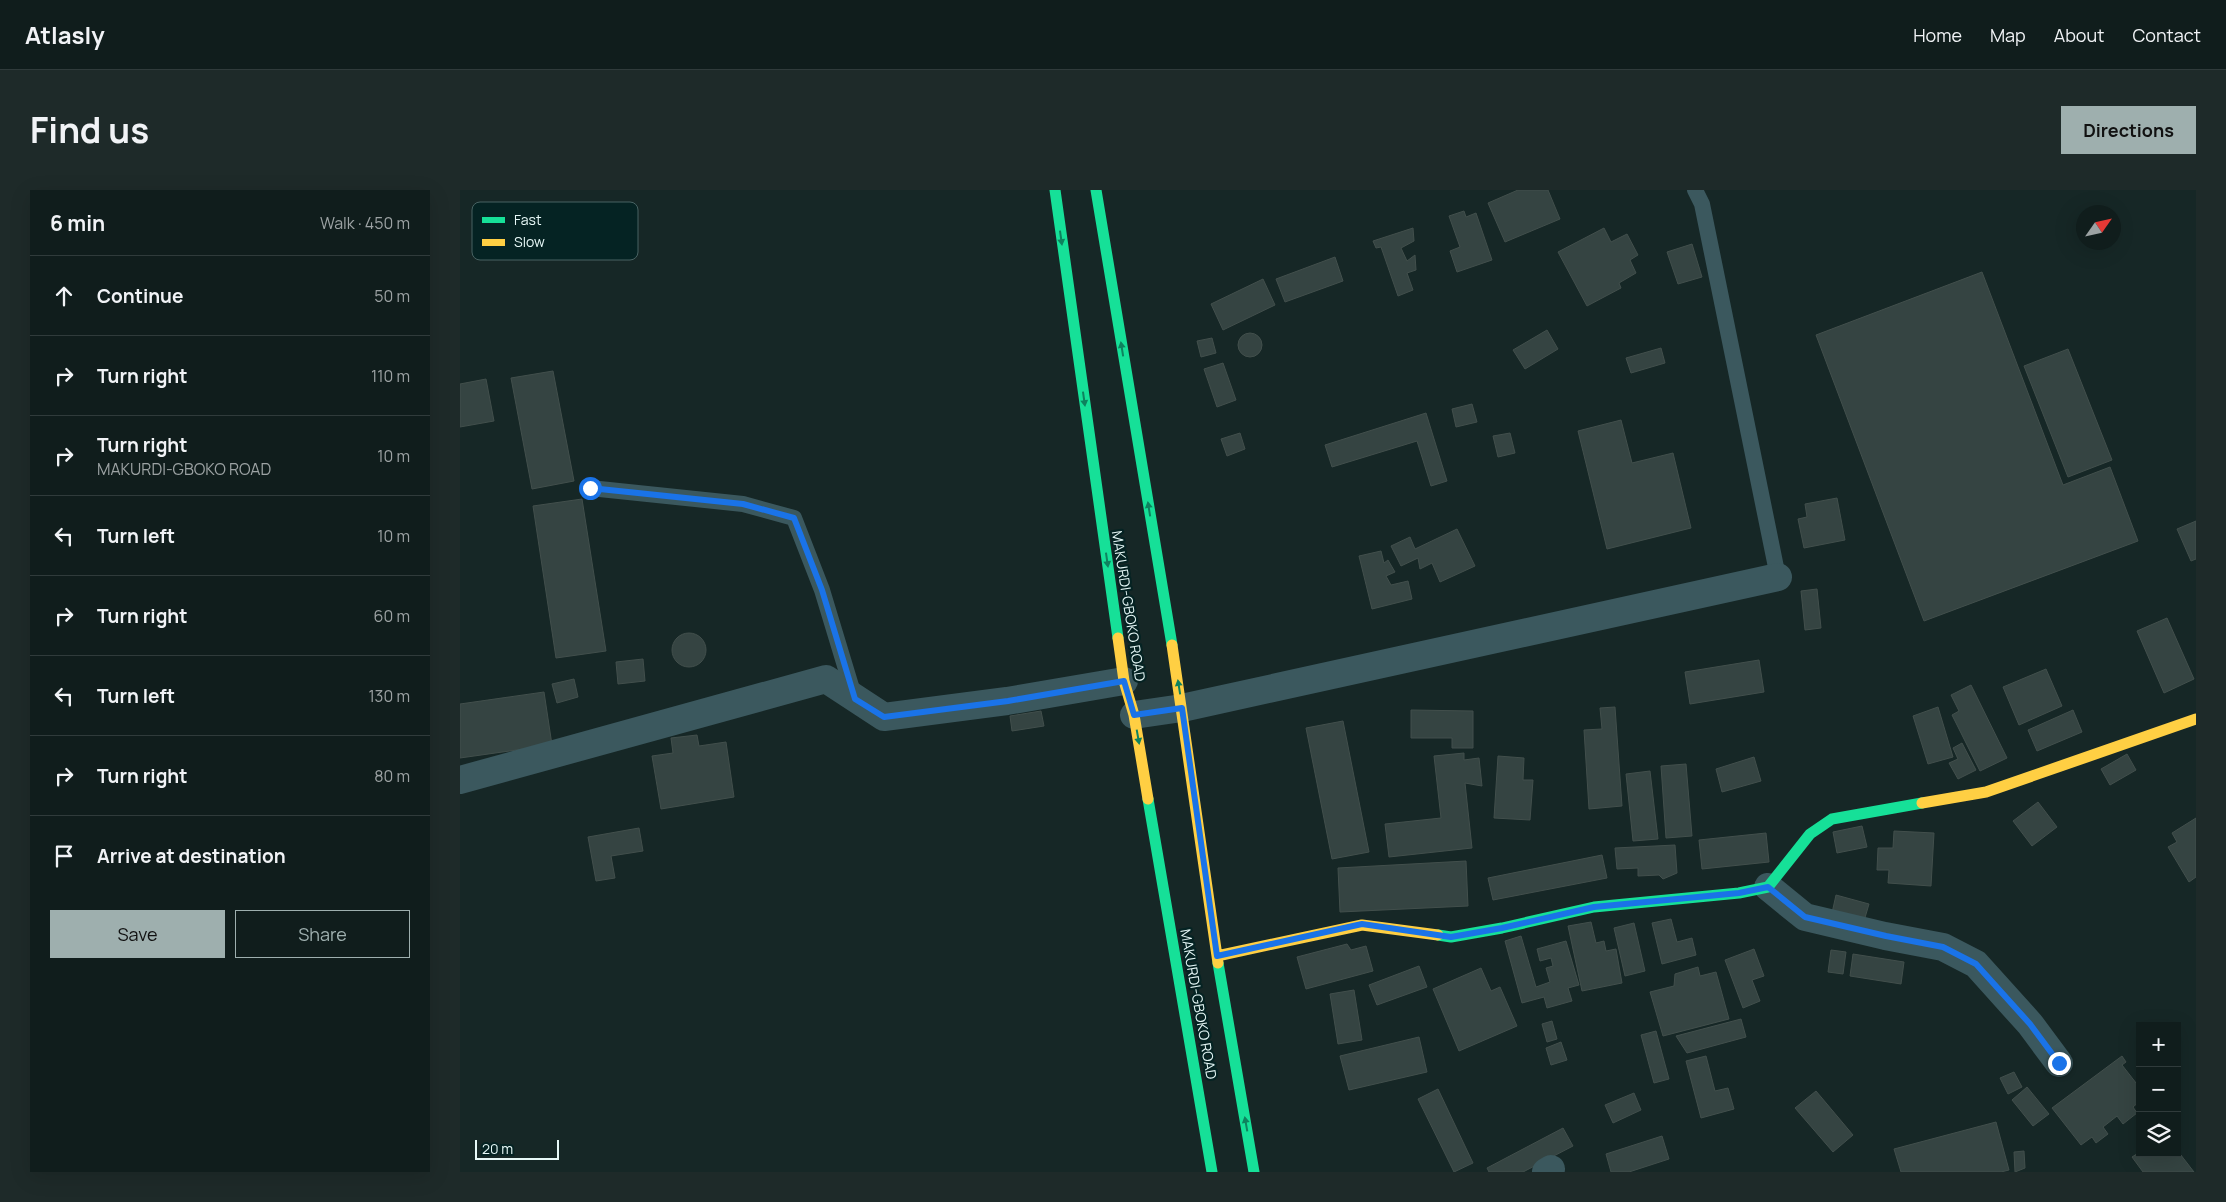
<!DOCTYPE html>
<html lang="en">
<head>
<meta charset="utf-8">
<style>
  :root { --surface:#101d1c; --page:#1e2a29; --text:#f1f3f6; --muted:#9ca2a3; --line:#303b3b; --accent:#9eafae }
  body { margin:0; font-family:Manrope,sans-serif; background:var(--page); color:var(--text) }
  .controls { position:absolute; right:15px; bottom:15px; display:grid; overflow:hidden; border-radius:0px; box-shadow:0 5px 20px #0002 }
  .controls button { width:45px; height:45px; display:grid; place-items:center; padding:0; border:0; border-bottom:1px solid var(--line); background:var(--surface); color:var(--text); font:25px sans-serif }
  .compass { position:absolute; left:1616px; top:15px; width:45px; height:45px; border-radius:50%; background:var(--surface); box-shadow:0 5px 20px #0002; rotate:56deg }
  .scale { position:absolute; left:15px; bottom:12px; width:84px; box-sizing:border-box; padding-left:5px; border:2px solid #e7f8f7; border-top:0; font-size:14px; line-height:18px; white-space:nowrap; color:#e7f8f7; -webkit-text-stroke:4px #052323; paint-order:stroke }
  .stop { position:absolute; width:15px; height:15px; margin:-11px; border:4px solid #1a73e8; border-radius:50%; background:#fff }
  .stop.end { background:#1a73e8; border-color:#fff; box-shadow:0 1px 5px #0008 }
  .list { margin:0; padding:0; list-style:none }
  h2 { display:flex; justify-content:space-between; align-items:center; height:65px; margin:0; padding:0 20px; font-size:21px }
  h2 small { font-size:16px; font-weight:400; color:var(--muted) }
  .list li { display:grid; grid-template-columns:32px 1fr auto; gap:15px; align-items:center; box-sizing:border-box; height:80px; padding:0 20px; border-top:1px solid var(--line) }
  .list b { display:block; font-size:19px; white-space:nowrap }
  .list p { margin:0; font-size:16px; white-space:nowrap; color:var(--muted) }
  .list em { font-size:16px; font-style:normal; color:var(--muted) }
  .actions { display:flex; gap:10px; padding:15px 20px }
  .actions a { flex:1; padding:11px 0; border:1px solid var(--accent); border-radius:0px; text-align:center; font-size:18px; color:var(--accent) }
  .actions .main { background:var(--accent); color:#111 }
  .icon { flex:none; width:28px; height:28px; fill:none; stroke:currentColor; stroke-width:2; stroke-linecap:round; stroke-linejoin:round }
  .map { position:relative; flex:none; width:1736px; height:982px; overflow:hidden; border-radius:0px }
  header { display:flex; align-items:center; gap:30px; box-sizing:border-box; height:70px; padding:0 25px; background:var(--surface); border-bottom:1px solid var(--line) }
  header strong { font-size:24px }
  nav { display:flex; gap:28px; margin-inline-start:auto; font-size:18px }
  .intro { display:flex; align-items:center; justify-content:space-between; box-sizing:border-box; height:120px; padding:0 30px }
  h1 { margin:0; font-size:35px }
  .button { padding:12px 22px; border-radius:0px; background:var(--accent); color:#111; font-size:18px; font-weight:700 }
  main { display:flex; gap:30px; padding:0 30px }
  aside { flex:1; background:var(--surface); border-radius:0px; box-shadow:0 5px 20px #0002 }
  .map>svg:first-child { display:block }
</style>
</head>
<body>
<header>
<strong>Atlasly</strong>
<nav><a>Home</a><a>Map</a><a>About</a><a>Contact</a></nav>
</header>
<div class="intro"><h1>Find us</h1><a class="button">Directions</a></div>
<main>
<aside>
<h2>6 min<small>Walk · 450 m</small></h2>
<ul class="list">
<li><svg class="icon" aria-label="ahead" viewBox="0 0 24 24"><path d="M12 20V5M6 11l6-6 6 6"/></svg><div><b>Continue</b></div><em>50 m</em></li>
<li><svg class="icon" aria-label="right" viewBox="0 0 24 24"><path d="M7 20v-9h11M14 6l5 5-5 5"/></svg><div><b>Turn right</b></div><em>110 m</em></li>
<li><svg class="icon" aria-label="right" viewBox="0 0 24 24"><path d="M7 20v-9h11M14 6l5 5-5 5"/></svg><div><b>Turn right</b><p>MAKURDI-GBOKO ROAD</p></div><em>10 m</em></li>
<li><svg class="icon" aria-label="left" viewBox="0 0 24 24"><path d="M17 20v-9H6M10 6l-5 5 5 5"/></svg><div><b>Turn left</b></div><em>10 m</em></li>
<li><svg class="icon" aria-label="right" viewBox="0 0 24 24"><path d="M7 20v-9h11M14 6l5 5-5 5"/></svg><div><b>Turn right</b></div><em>60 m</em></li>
<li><svg class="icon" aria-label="left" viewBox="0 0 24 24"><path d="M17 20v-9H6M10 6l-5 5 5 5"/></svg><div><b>Turn left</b></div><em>130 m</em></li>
<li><svg class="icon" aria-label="right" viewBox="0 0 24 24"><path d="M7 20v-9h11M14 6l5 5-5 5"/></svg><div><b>Turn right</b></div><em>80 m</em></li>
<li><svg class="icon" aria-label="arrive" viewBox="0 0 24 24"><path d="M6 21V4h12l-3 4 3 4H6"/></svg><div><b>Arrive at destination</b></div></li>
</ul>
<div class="actions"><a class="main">Save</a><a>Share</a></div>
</aside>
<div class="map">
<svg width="1736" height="982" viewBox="0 0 1736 982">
  <rect width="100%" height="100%" fill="#162726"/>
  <path fill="#354442" stroke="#424f4c" d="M1058,0H1088L1100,29L1045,52L1028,13Z
    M1004,21L1006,27L1016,23L1032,70L997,82L990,61L1000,57L989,26Z
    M953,38L954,51L941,58L947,71L955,65L956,80L947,83L953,100L938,106L921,57L916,58L913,51Z
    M1144,38L1151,52L1167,44L1178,65L1170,70L1176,83L1159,93L1161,98L1127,116L1098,62Z
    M1232,54L1242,87L1218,94L1207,62Z
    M875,67L883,91L825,112L816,89Z
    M1522,82L1603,295L1650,277L1678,351L1464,431L1356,145Z
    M803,89L815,115L763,140L751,114Z
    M1087,140L1098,159L1065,179L1053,160Z
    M778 155a12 12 0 1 1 24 0a12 12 0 1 1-24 0Z
    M752,148L756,163L741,167L737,151Z
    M1201,158L1205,173L1171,183L1166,168Z
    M1608,159L1652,270L1608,287L1564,176Z
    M763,173L776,210L757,217L744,179Z
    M93,181L114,291L72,299L51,188Z
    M26,189L34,231L0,237V194Z
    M1012,214L1017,232L996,237L992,219Z
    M966,223L987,291L971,296L957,251L872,277L865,255Z
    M1161,230L1172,273L1213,263L1231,338L1147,359L1118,241Z
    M780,243L785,259L767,266L761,249Z
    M1050,243L1055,263L1038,267L1033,246Z
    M1377,308L1385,350L1344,358L1338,329L1347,327L1345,314Z
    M122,309L146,461L96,468L73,316Z
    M1736,331V369L1731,371L1717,339Z
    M997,339L1015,376L980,392L972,373L960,379L958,368L941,376L931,356L950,347L955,359Z
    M921,361L924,373L928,370L935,382L926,386L931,395L948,391L952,409L912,419L899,366Z
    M1357,399L1361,438L1345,440L1341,401Z
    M1707,428L1734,489L1704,503L1677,441Z
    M212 460a17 17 0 1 1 34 0a17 17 0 1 1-34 0Z
    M183,469L185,491L158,494L156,472Z
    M1299,470L1304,502L1230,514L1225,482Z
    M1586,479L1602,516L1559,535L1543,497Z
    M114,489L118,507L97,513L92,494Z
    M1511,495L1547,568L1520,581L1492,525L1499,521L1491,505Z
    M84,502L92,555L0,568V514Z
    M1155,517L1162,616L1129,619L1124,540L1142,539L1140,518Z
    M1478,517L1493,567L1468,574L1453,526Z
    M951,520L1013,521V558H992V548H951Z
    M1613,520L1622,542L1577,561L1568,540Z
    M581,521L584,536L552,541L550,526Z
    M883,531L909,662L872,669L846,538Z
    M237,545L239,556L266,552L274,607L201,619L192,566L213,563L211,548Z
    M1502,553L1516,580L1498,589L1489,573L1498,569L1493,558Z
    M1004,563V570L1019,568L1022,596L1005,593L1012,658L929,667L925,634L981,628L974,566Z
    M1667,564L1676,580L1650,595L1641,579Z
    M1038,566L1064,568L1063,590H1073L1070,630L1034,628Z
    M1294,567L1301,591L1262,602L1256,579Z
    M1226,574L1232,646L1206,648L1201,576Z
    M1190,581L1198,649L1173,651L1166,584Z
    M1578,612L1597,637L1572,656L1553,631Z
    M1736,628V687L1729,692L1708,657L1717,652L1712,643Z
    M1402,636L1407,657L1377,663L1373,642Z
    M179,638L183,661L151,666L155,688L136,691L128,647Z
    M1434,641L1474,643L1471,696L1428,693L1429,680H1417L1418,658H1433Z
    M1306,643L1309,672L1242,679L1239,650Z
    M1215,655L1217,683L1203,689L1199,685L1178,686V678L1157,679L1155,658Z
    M1142,665L1147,688L1033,710L1028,688Z
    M1006,671L1008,716L880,722L878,678Z
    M1376,705L1409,714L1404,731L1372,723Z
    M1211,729L1217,752L1232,748L1236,765L1202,774L1192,733Z
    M1131,732L1136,753L1144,751L1146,761L1156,759L1162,793L1122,801L1108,736Z
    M1174,733L1185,781L1165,786L1154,738Z
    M1061,746L1076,797L1090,792L1086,778L1093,776L1091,768L1080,771L1077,759L1106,751L1119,795L1108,798L1112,811L1087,818L1084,807L1062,813L1045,751Z
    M887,754L891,760L906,756L913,781L846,799L837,767Z
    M1294,759L1304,786L1292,790L1300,811L1283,818L1265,770Z
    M1371,760L1386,762L1383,784L1368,782Z
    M1393,764L1444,772L1441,794L1390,786Z
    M959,776L967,797L917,815L909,795Z
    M1238,777L1240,786L1256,782L1269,829L1203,846L1190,802L1214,796L1215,784Z
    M1021,778L1031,801L1040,797L1057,836L999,861L973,799Z
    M894,800L902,850L878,854L870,804Z
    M1281,829L1286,847L1227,863L1216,846Z
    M1092,831L1097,849L1087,852L1082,834Z
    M1196,841L1209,889L1194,893L1181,845Z
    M959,847L967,882L889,900L880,866Z
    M1101,852L1107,870L1091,875L1086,858Z
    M1246,866L1255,901L1268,898L1274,919L1241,928L1226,871Z
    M1662,866L1666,872L1662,875L1680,898V911L1673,917L1677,923L1663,934L1657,926L1643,937L1648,944L1636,953L1632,947L1621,955L1592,918Z
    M1554,882L1562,897L1548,904L1540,888Z
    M1567,897L1589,924L1573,936L1552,910Z
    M978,899L1013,973L994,982L958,909Z
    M1356,901L1393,945L1373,962L1335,918Z
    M1174,903L1181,920L1153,933L1145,915Z
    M1536,932L1549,980L1541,982H1441L1434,959Z
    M1103,938L1113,956L1063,982H1029L1027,978Z
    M1202,946L1209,969L1169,982H1151L1146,964Z
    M1717,960L1734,982H1683L1672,967L1680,962L1717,963Z
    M1564,961L1565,978L1555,982L1554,962Z"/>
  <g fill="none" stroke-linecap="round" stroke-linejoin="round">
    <path stroke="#3b585e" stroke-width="16" d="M1235,0L1242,14L1318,387
      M130,298L283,314L334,328L362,400L395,509"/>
    <path stroke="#3b585e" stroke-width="28" d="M674,525L722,518L1318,387
      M0,590L366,489L424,527L547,511L664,491
      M1308,697L1345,727L1425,746L1483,757L1516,774L1570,834L1599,873
      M1086,982L1091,979"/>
    <path stroke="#16e098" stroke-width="11" d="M595,0L658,448
      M636,0L712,455
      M688,609L752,982
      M978,745L991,747L1042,738L1134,717L1279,703L1308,697L1350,644L1372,629L1462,613
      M758,773L794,982"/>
    <path stroke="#ffcf43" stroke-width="11" d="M658,448L664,491L674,525L688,609
      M712,455L758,773
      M1462,613L1526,602L1736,529
      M757,766L902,735L978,745"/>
  </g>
  <defs><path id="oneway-solid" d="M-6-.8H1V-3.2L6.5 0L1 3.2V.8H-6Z" transform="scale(1.25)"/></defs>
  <g fill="#0e825e">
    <use href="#oneway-solid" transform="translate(601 48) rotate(82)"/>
    <use href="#oneway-solid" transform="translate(662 159) rotate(-99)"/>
    <use href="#oneway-solid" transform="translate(624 209) rotate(82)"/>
    <use href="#oneway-solid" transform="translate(689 319) rotate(-99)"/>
    <use href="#oneway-solid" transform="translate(647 370) rotate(82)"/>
    <use href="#oneway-solid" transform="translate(719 497) rotate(-99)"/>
    <use href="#oneway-solid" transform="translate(678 547) rotate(80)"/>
    <use href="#oneway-solid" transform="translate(786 934) rotate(-100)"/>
  </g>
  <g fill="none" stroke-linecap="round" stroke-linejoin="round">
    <path stroke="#1a73e8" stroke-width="6" d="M130,298L283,314L334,328L362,400L395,509L424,527L548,511L664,491L674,525L722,518L757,766L902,734L991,747L1042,738L1134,717L1279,703L1308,697L1345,727L1426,746L1483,757L1516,774L1570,834L1599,873"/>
  </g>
  <g text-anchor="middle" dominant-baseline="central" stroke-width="4.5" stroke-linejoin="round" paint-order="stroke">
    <g font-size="14" fill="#e7f8f7" stroke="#052323">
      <text transform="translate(669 416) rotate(81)">MAKURDI-GBOKO ROAD</text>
      <text transform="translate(739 814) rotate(80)">MAKURDI-GBOKO ROAD</text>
    </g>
  </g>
  <rect x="12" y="12" width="166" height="58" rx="8" fill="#052323" stroke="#496363" stroke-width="1"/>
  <rect x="22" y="27" width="23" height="6" fill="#16e098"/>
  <rect x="22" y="49" width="23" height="7" fill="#ffcf43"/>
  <g font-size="14" fill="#e7f8f7">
    <text x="54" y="35">Fast</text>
    <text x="54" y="57">Slow</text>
  </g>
</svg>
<div class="controls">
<button>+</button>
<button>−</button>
<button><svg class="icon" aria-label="layers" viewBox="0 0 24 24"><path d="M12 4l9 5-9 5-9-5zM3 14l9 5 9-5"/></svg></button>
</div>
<svg class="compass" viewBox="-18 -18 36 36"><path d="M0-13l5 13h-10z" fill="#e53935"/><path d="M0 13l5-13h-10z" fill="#9ca2a3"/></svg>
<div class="scale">20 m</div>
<div class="stop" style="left:130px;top:298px"></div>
<div class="stop end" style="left:1599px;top:873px"></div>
</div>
</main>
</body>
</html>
